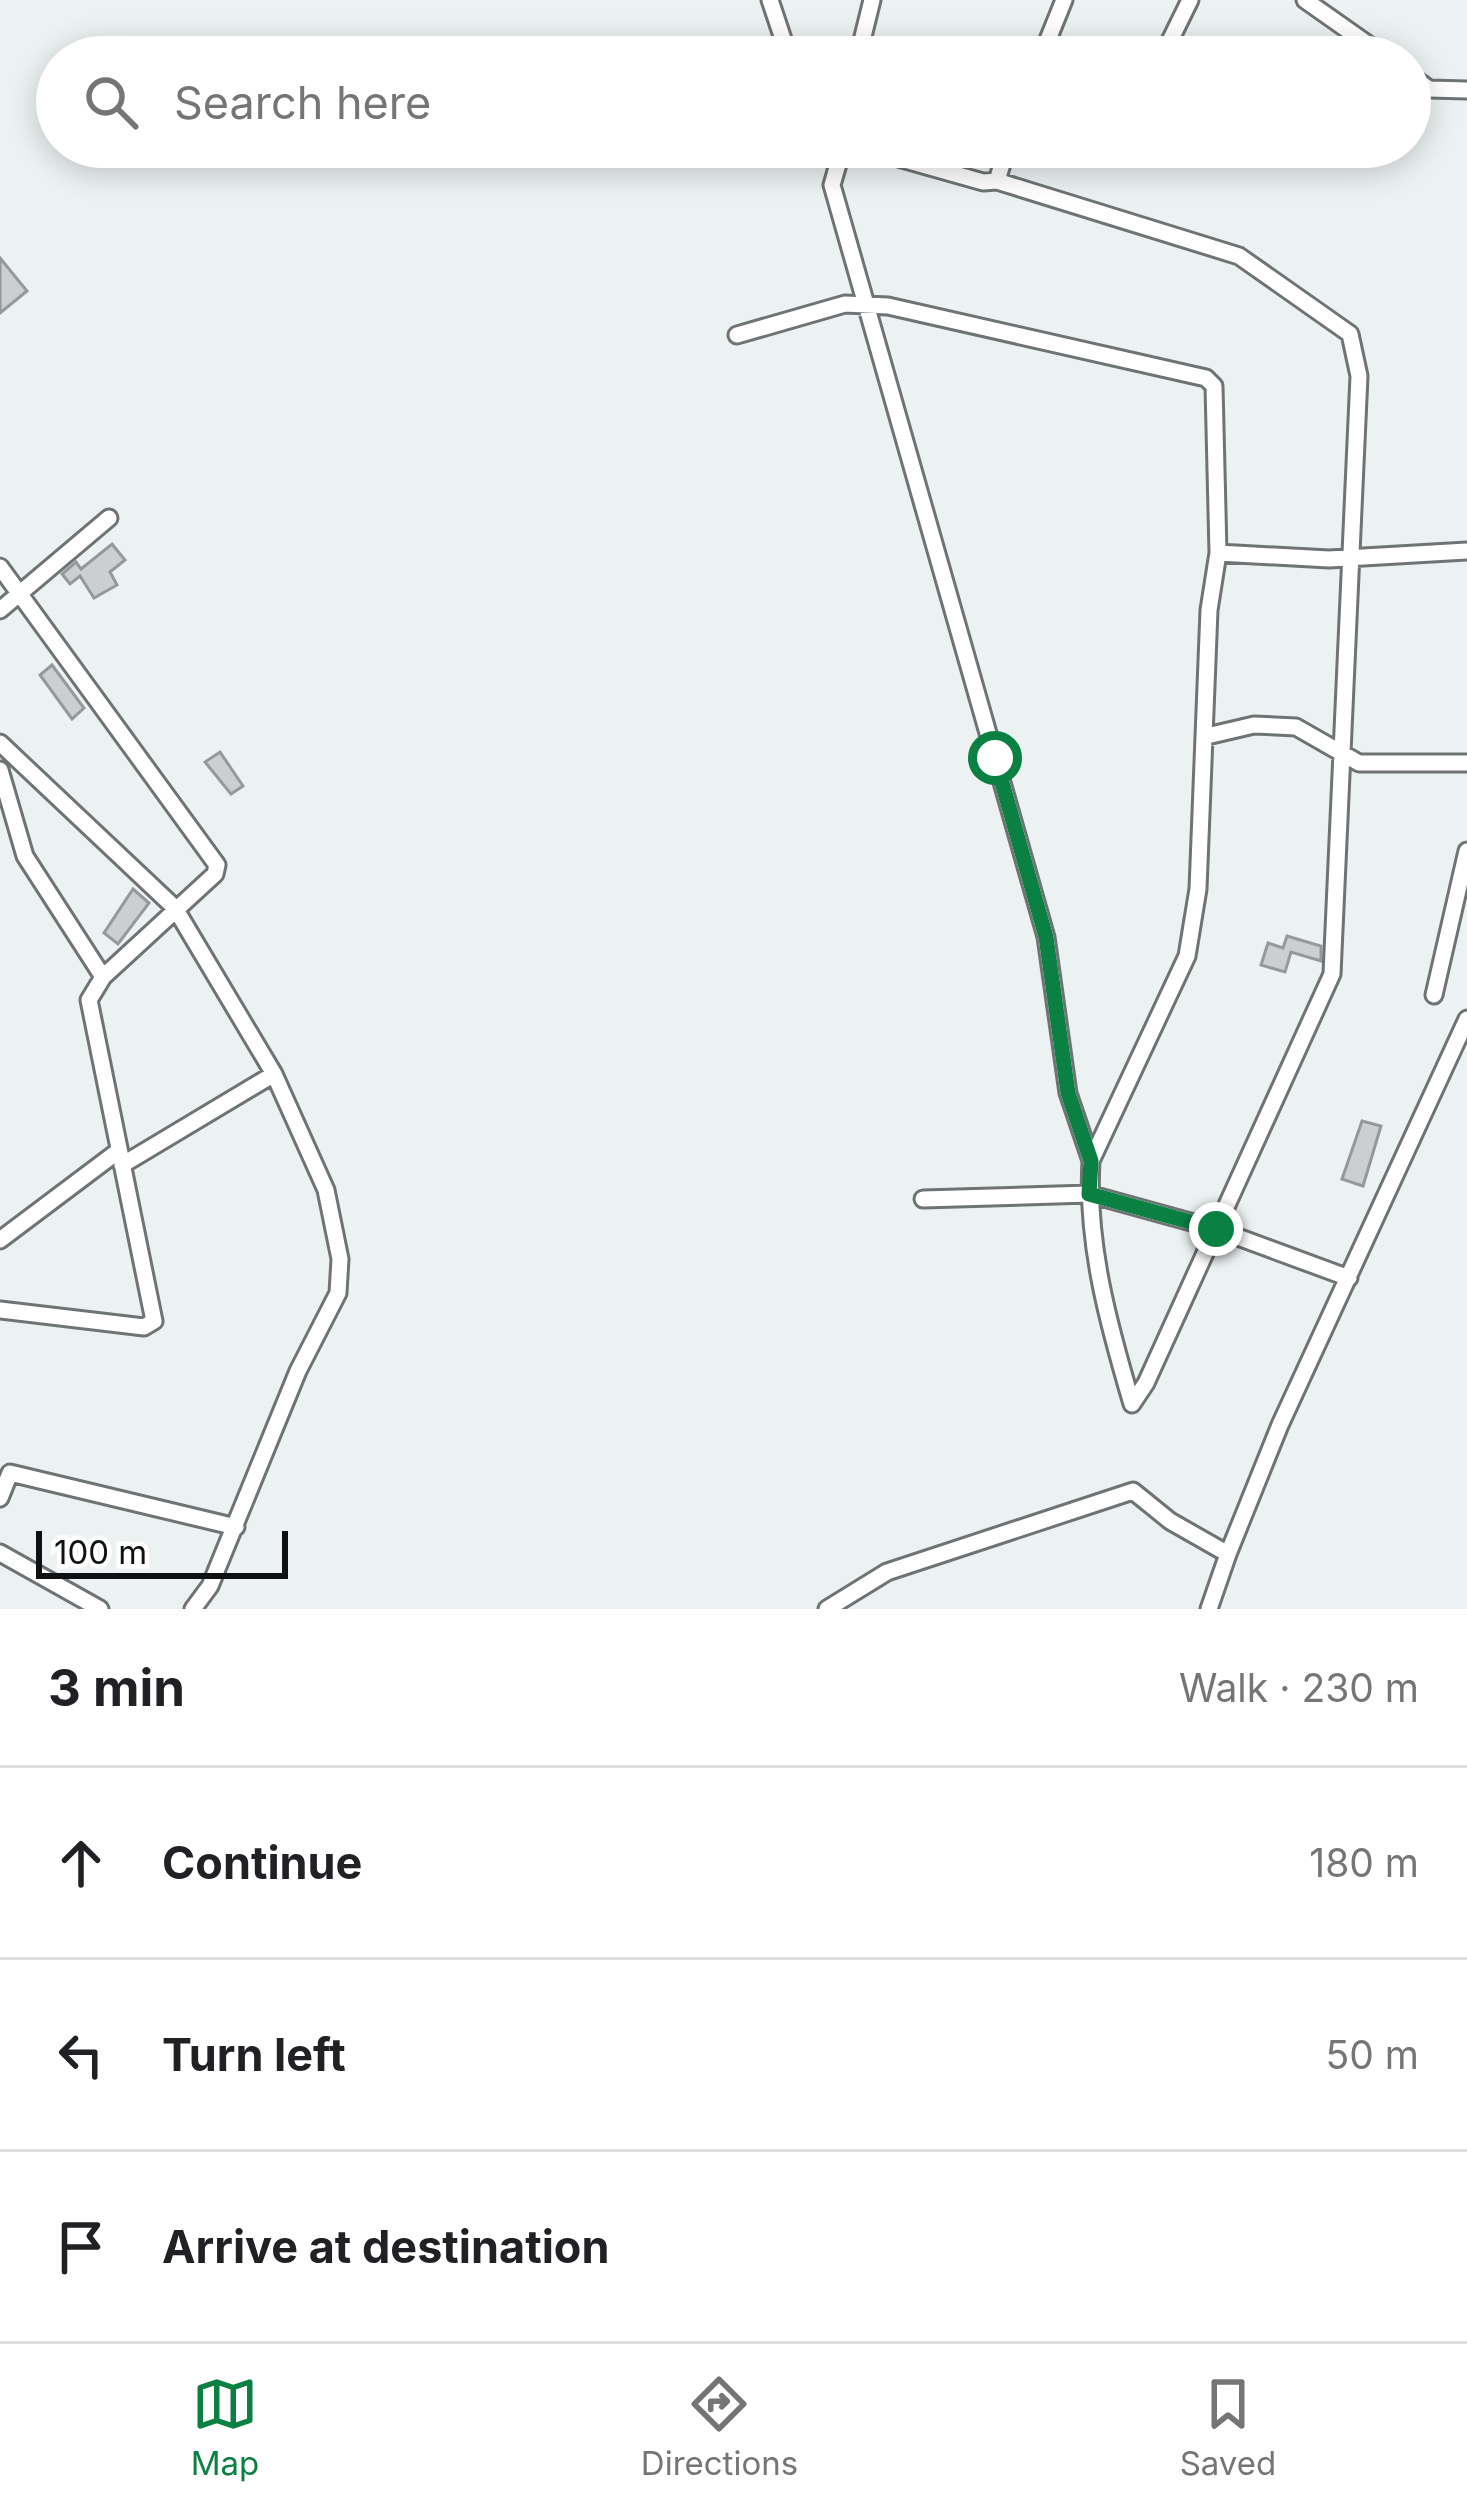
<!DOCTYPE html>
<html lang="en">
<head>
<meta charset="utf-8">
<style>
  :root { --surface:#fff; --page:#f2f2f2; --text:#202124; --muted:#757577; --line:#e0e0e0; --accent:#0b8043 }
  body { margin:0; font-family:Inter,sans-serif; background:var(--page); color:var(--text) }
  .scale { position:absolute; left:36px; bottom:30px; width:252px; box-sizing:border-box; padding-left:12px; border:6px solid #0e1011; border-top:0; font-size:33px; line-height:42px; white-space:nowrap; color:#0e1011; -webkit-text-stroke:9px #fff; paint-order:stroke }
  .stop { position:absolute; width:36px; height:36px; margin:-27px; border:9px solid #0b8043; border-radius:50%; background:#fff }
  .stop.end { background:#0b8043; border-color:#fff; box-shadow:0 3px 12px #0008 }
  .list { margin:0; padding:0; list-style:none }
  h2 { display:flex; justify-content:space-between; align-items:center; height:156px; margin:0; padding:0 48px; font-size:51px }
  h2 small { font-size:39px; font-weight:400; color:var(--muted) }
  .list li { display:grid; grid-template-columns:78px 1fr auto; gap:36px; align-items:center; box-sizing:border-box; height:192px; padding:0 48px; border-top:3px solid var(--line) }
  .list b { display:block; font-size:45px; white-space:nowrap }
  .list em { font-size:39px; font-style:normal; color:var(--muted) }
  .icon { flex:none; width:66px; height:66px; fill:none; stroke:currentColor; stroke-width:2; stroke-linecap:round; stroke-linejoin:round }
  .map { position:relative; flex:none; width:1467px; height:1609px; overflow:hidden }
  .search { position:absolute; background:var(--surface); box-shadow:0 6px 30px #0003; left:36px; right:36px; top:36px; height:132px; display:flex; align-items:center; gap:30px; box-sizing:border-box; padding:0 42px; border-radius:66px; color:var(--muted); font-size:45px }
  .sheet { height:732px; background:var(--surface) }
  nav { display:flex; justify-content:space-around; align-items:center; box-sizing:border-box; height:168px; border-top:3px solid var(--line); background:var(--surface); font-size:33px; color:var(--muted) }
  nav a { display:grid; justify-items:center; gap:6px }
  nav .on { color:var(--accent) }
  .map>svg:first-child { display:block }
</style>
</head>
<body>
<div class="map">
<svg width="1467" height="1609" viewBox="0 0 1467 1609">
  <rect width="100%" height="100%" fill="#ecf1f2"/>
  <path fill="#cbcfd1" stroke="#95999b" stroke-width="3" d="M0,258L27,291L0,313Z
    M112,544L125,560L110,572L117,585L94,598L80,576L70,584L62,574L76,562L81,569Z
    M52,665L84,708L72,719L40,675Z
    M220,752L243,786L231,794L205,762Z
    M133,889L149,903L118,944L104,933Z
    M1287,936L1321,946V961L1291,952L1285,972L1261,965L1268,943L1283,948Z
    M1362,1121L1381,1126L1363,1186L1342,1179Z"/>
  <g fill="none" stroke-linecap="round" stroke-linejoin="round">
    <g stroke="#6e7374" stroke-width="21">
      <path id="street" d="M770,0L789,57
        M1305,0L1386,57
        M1049,45L1080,57
        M858,57L872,0
        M1041,57L1064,0
        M1162,57L1190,0
        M1410,75L1429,89L1467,90
        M826,147L842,154L866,149L983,182L997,181L1239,256L1350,334L1359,376L1332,974L1146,1383L1132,1404
        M843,147L832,185L1046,937L1068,1093L1091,1161
        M997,181L1007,147
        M737,335L845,304L888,306L1206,378L1214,386L1218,553L1209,610L1198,889L1187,956L1091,1161C1086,1244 1109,1326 1132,1404
        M1218,553L1329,559L1467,551
        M0,567L217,865L215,874L103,977L89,1000L154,1321L144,1327L0,1310
        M0,610L109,518
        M1207,736L1254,725L1296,727L1359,763H1467
        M0,743L175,908L274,1074L326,1190L340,1259L338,1293L298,1371L210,1586L193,1609
        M0,770L25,856L103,977
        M1434,995L1467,851
        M122,1165L274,1074
        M923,1199L1089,1194L1216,1229L1349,1278
        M0,1240L117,1152
        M0,1498L10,1473L236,1527
        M0,1553L100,1609
        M1228,1554L1280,1425L1467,1019
        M827,1609L887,1572L1133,1491L1170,1521L1228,1554L1209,1609"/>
    </g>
    <use href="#street" stroke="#fff" stroke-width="15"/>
  </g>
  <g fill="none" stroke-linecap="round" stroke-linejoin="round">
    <path stroke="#0b8043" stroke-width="15" d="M995,758L1046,937L1068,1093L1091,1161L1089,1194L1216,1229"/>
  </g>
</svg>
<div class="scale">100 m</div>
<div class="stop" style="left:995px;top:758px"></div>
<div class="stop end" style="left:1216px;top:1229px"></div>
<div class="search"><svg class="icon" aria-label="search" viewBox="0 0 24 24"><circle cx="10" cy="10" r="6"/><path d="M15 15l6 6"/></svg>Search here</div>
</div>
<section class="sheet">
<h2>3 min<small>Walk · 230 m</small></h2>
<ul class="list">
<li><svg class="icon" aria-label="ahead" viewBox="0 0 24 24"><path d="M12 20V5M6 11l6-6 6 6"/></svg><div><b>Continue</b></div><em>180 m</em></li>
<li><svg class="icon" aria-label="left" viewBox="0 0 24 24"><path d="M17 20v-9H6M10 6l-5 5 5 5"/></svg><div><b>Turn left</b></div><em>50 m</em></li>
<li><svg class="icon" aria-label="arrive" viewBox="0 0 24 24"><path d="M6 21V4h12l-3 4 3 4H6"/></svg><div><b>Arrive at destination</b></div></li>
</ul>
</section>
<nav>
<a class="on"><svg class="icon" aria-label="map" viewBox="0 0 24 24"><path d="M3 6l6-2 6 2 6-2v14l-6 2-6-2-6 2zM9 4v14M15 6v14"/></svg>Map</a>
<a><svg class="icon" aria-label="directions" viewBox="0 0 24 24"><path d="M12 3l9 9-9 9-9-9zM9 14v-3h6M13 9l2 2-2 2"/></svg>Directions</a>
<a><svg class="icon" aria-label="saved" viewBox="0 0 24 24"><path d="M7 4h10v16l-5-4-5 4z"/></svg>Saved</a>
</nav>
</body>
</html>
